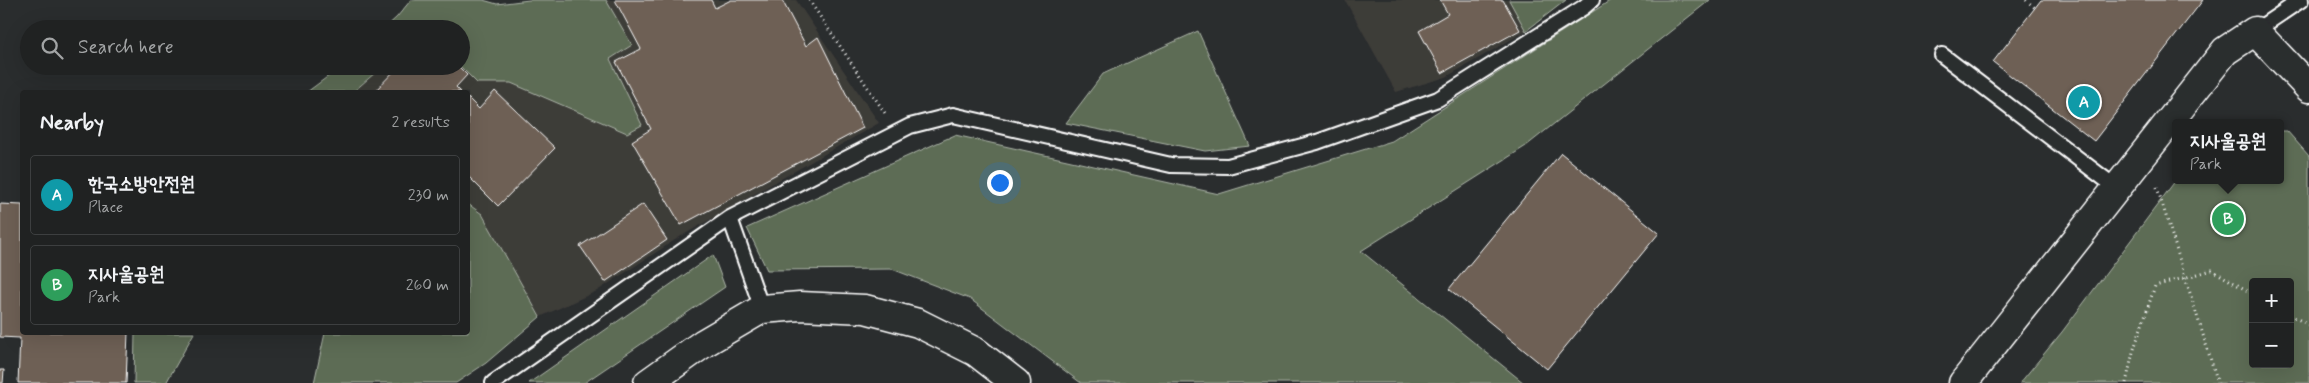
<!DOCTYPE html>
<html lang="en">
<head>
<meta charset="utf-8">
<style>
  :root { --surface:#202222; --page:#282a2a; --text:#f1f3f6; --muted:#a2a4a5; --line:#3d3f40; --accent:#d93025 }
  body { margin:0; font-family:Mynerve,"Poor Story",sans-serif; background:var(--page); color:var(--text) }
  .controls { position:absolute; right:15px; bottom:15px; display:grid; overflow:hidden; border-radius:5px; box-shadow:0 5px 20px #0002 }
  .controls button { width:45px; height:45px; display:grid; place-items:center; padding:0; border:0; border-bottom:1px solid var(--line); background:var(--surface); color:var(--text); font:25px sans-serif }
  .you { position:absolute; left:999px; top:182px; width:18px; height:18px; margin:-12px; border:4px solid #fff; border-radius:50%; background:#1a73e8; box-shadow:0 0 0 8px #1a73e833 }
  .badge { display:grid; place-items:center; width:32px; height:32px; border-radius:50%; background:var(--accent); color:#fff; font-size:16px; font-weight:700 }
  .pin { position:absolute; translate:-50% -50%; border:2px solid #fff; box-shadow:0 1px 5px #0006 }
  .popup { position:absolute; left:2172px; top:119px; width:112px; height:65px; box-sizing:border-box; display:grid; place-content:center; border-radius:5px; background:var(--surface); filter:drop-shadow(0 1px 4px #0005); font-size:16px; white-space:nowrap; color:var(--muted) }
  .popup b { font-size:19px; color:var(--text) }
  .popup::after { content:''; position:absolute; left:50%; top:100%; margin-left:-10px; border:10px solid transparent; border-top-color:var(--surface) }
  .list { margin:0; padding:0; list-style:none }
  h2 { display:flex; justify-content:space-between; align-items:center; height:65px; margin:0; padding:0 20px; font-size:21px }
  h2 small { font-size:16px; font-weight:400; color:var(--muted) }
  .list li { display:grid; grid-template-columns:32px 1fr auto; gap:15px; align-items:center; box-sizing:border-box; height:80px; margin:0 10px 10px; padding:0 10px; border:1px solid var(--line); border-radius:5px }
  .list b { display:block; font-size:19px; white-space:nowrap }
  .list p { margin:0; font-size:16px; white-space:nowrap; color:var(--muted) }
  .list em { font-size:16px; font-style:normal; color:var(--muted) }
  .icon { flex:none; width:28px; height:28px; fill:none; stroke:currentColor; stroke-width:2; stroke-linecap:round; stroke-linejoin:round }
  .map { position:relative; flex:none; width:2309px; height:383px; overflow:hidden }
  .search { position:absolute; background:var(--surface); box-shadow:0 5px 20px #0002; left:20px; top:20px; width:450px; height:55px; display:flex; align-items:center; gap:12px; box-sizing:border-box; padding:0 18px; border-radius:28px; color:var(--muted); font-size:19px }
  .panel { position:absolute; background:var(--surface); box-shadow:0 5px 20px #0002; left:20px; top:90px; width:450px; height:245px; border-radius:5px }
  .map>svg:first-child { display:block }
</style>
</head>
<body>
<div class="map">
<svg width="2309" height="383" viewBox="0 0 2309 383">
  <rect width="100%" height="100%" fill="#2a2d2e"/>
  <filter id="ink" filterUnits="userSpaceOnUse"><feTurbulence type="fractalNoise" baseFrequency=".02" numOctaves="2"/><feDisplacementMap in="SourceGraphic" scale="10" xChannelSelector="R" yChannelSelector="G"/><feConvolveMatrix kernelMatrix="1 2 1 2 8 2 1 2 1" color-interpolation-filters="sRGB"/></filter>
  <g filter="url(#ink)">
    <path fill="#3e3c39" d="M606,0H796L879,123L678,238L597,291L540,317L482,214L468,204V92H353L383,66H460L477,83L504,80L627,133L642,125L610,59L631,45Z
      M1345,0H1509L1526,31L1446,77L1396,92Z"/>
    <path fill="#5d6c55" stroke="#aeb6aa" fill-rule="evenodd" d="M411,0H483L497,4L529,0H606L632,45L610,59L642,125L627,133L511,83H477L460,66L461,29H384L397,17Z
      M1509,0H1566L1526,31Z
      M1611,0H1710L1526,146L1361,251L1524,383H1081L970,299L892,269L767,270L747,228L955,135L1219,194L1392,141Z
      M1198,31L1250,146L1205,151L1066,123L1103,74Z
      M342,66H383L353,92H307Z
      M2281,131H2287L2309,156V383H2020L2062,332L2176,180H2280ZM2253,282H2290V364H2253Z
      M468,204L482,214L540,317L486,363L456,383H314L325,333L468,332Z
      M713,255L725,287L584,383H529Z
      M135,333H194L166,383H134Z"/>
    <path fill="#6e6054" stroke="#fff" d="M615,0H711L715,8L731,0H782L806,46L818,37L863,128L681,225L632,141L651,129L616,62L641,49Z
      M1440,0H1503L1520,30L1442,73L1419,31L1448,14Z
      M2041,0H2203L2094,141L1993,62Z
      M399,66H458L467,75L456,87L461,92H374Z
      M495,91L555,148L498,206L468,176V98L479,109Z
      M1561,153L1659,233L1547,369L1449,289Z
      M0,204L22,205V332H128L126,383H18L20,338L0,337Z
      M643,204L667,240L605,282L580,246Z
      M0,370H4L3,383H0Z"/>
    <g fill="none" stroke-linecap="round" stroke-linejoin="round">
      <g stroke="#fff" stroke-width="18">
        <path id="service" d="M2255,31L2301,0
          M1942,55L2118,189
          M730,218L910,126L953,115L1171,165L1228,166L1317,142L1438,99L1584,7L1592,0
          M493,383L730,218L762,309"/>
      </g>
      <g stroke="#fff" stroke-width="31">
        <path id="minor" d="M648,383L704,343L762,309L800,306L865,309L918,323L976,352L1016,383
          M1963,383L2225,51L2255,31L2309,88"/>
      </g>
      <path stroke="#fff" stroke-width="3" stroke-dasharray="1 4" stroke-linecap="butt" d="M809,0L885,113
        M2026,0L2035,8
        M2157,187L2218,383
        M2290,315L2309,325
        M2126,383L2133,352L2155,286L2212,270L2253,294"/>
      <use href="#service" stroke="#2a2d2e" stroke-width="14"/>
      <use href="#minor" stroke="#2a2d2e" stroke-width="28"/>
    </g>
  </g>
</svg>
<div class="controls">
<button>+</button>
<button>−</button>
</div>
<div class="you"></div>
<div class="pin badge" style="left:2084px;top:102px;background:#0f9aa8">A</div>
<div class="pin badge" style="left:2228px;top:219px;background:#2e9e5b">B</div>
<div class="popup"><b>지사울공원</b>Park</div>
<div class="search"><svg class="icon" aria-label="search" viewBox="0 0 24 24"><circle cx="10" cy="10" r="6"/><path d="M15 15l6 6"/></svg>Search here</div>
<section class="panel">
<h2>Nearby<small>2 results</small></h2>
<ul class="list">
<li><span class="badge" style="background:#0f9aa8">A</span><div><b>한국소방안전원</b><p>Place</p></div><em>230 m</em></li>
<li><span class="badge" style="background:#2e9e5b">B</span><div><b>지사울공원</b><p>Park</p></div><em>260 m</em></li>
</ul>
</section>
</div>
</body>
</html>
